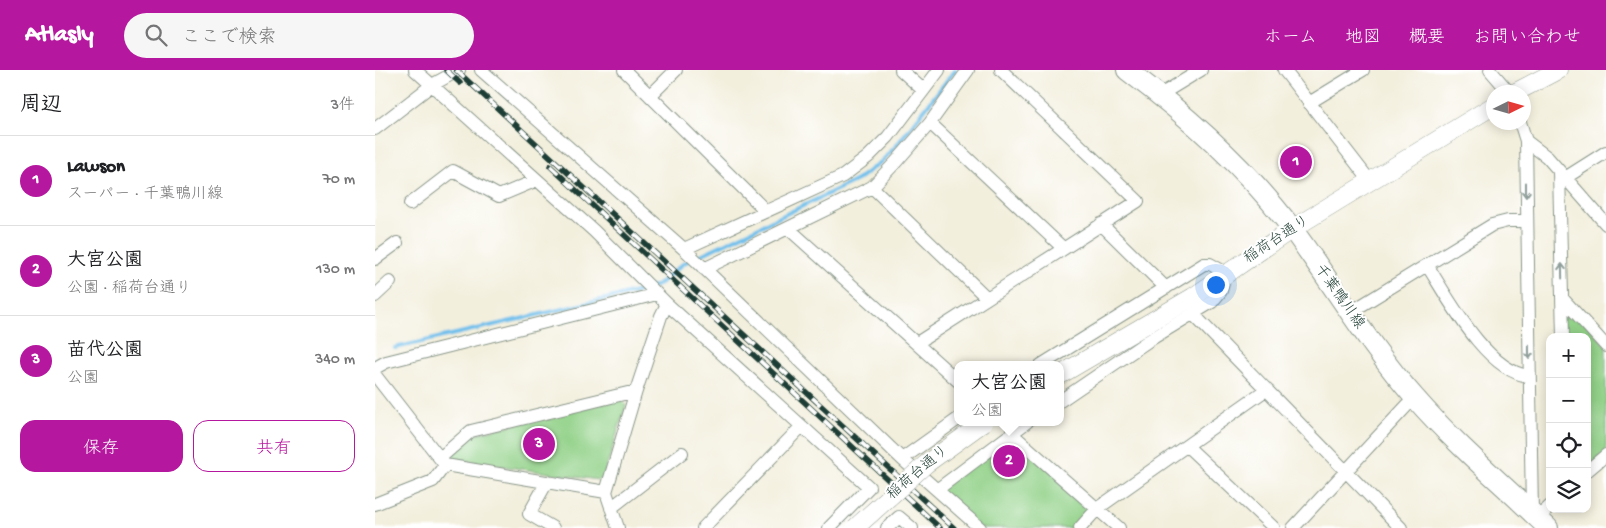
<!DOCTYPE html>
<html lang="ja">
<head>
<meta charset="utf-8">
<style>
  :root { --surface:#fff; --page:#f6f6f6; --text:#202124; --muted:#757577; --line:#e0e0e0; --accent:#b5179e }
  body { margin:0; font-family:"Gochi Hand","Klee One",sans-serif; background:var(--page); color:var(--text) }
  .controls { position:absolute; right:15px; bottom:15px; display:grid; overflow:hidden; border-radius:10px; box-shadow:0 2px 12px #0003 }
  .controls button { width:45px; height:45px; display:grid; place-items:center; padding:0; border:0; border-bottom:1px solid var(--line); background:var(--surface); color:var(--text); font:25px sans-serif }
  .compass { position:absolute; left:1111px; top:15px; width:45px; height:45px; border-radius:50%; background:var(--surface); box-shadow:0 2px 12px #0003; rotate:85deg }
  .you { position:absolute; left:840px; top:214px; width:18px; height:18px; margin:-12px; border:4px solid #fff; border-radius:50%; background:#1a73e8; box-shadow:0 0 0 8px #1a73e833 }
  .badge { display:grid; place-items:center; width:32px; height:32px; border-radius:50%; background:var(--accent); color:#fff; font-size:16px; font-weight:700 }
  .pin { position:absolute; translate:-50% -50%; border:2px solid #fff; box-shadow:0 1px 5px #0006 }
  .popup { position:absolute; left:579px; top:291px; width:110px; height:65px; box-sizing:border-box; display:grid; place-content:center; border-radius:10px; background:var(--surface); filter:drop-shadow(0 1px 4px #0005); font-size:16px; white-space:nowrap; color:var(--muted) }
  .popup b { font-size:19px; color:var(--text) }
  .popup::after { content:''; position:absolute; left:50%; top:100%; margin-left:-10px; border:10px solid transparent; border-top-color:var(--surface) }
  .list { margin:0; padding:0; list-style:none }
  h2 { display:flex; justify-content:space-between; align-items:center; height:65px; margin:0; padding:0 20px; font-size:21px }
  h2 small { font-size:16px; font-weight:400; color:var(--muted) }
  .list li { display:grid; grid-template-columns:32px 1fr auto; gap:15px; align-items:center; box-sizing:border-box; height:90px; padding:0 20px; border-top:1px solid var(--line) }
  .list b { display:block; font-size:19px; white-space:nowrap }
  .list p { margin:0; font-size:16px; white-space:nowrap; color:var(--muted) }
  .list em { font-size:16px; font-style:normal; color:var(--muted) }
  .actions { display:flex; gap:10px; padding:15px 20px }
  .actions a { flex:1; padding:11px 0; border:1px solid var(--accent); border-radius:15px; text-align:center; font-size:18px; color:var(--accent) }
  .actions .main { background:var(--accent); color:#fff }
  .icon { flex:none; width:28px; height:28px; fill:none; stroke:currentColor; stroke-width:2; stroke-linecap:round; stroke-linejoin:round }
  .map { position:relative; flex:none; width:1231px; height:458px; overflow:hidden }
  header { display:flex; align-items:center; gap:30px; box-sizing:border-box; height:70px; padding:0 25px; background:var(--accent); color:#fff }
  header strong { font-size:24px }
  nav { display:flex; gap:28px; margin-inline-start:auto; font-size:18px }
  .search { width:350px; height:45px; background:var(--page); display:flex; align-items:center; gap:12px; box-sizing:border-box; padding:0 18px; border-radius:28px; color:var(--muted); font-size:19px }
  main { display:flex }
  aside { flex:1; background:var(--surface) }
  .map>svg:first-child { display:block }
</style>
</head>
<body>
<header>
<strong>Atlasly</strong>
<div class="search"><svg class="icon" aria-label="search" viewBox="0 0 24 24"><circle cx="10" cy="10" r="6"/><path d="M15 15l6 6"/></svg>ここで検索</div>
<nav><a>ホーム</a><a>地図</a><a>概要</a><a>お問い合わせ</a></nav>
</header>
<main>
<aside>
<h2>周辺<small>3件</small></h2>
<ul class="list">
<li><span class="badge">1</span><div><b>Lawson</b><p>スーパー · 千葉鴨川線</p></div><em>70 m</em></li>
<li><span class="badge">2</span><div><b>大宮公園</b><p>公園 · 稲荷台通り</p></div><em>130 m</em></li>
<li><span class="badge">3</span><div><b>苗代公園</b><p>公園</p></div><em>340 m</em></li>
</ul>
<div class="actions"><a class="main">保存</a><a>共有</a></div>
</aside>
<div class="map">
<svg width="1231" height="458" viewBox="0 0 1231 458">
  <rect width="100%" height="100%" fill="#fff"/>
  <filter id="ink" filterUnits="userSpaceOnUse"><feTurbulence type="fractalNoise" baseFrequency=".02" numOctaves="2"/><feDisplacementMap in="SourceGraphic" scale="10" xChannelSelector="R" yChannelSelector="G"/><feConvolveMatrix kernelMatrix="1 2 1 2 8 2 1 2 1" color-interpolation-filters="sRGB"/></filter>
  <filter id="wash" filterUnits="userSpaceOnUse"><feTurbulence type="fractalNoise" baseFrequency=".0096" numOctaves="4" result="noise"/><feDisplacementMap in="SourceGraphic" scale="20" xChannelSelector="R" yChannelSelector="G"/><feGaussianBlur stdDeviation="1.12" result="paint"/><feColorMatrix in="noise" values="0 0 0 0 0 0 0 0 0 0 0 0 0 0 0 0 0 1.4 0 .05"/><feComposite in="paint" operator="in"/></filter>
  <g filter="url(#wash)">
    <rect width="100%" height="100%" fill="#f3efdd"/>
    <path fill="#92d188" stroke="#58875e" d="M1187,228L1231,276V382L1212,400V267H1188Z
      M245,329L251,335L228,408L223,410L78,389L79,383L100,364Z
      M636,363L723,438L705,458H605L563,419Z"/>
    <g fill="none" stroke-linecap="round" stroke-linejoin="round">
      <path stroke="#71c0ec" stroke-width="4" d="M20,278L265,221L283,215L309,193L482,110L507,91L521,76L580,0"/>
    </g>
  </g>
  <g filter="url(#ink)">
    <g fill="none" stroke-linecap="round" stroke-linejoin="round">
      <g stroke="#899688" stroke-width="14">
        <path id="street" d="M40,0L219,161L292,234L494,417L454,458
          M106,0L309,179L527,389L605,458
          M249,0L391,141
          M526,0L548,20
          M909,0L995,111
          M1115,0L1134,22
          M785,25L826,0
          M275,26L301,0
          M934,33L988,0
          M1145,52L1151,71L1157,442
          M555,53L688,178
          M0,59L57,15L84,0
          M1151,71L1172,87L1231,154
          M1184,101L1188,267
          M1190,108L1231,82
          M497,117L611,227
          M35,134L78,101L124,126L162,110
          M726,154L791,218
          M413,158L583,311
          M309,179L468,106L493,87L513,67L564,0
          M0,189L22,173
          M1052,195C1073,228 1112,302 1154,306
          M329,199L497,117L520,93L555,53L593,0
          M0,226L15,212
          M1187,228L1231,276
          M974,243L1117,155L1133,151H1151
          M818,244L1026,458
          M542,273L763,131L626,0
          M666,295L829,194H835L851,203L846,221L837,232L773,271L685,331
          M0,298L11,292L282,224
          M0,305L70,395L231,422
          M636,363L744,458
          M812,376L899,458
          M65,388L96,361L261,321
          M527,389L583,349
          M1212,401L1231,385
          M172,412L154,444L178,458
          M563,419L652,352
          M0,434L58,411L70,395
          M236,438L307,383
          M1163,448L1175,436
          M243,458L231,422L261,321L286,246L292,234
          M328,458L426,357
          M512,458L524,447L537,458
          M705,458L723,438L892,319
          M918,458L1039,328"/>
      </g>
      <g stroke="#899688" stroke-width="19">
        <path id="secondary" d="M1141,22L1183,0
          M685,305L818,227L917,159L1118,36"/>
      </g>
      <g stroke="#899688" stroke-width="22">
        <path id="primary" d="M752,0C813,46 872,98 918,160C959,216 994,276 1040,328C1081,375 1129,415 1173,458"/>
      </g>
      <use href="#street" stroke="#fff" stroke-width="12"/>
      <use href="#secondary" stroke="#fff" stroke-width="18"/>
      <use href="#primary" stroke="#fff" stroke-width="20"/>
      <g stroke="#1f3d34" stroke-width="5.5">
        <path id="rail" d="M71,0L85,13
          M81,0L579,458
          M175,96L565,458"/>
      </g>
      <use href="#rail" stroke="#fff" stroke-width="4" stroke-dasharray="11" stroke-linecap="butt"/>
      <g stroke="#899688" stroke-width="19" stroke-linecap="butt">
        <path id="secondary-bridge" d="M480,458L551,394L609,352"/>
      </g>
      <use href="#secondary-bridge" stroke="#fff" stroke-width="18"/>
    </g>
    <defs><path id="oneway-shaft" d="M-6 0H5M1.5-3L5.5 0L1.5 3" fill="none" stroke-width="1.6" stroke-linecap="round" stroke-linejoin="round" transform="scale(1.25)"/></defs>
    <g stroke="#8f9e9a">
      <use href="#oneway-shaft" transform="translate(1151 120) rotate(90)"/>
      <use href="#oneway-shaft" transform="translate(1187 201) rotate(-91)"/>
      <use href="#oneway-shaft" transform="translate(1154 282) rotate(89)"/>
    </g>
  </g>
  <g text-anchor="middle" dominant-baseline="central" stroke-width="4" stroke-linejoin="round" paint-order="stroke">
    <g font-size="15" fill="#1f3d34" stroke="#fff">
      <text transform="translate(902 170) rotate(-33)">稲荷台通り</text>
      <text transform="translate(964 227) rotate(55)">千葉鴨川線</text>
      <text transform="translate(543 403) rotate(-40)">稲荷台通り</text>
    </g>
  </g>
</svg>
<div class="controls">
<button>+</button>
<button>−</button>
<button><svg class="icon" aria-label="locate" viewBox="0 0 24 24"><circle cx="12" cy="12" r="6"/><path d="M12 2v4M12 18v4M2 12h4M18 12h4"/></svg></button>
<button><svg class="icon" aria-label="layers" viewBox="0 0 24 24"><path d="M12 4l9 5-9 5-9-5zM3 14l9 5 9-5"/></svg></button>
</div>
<svg class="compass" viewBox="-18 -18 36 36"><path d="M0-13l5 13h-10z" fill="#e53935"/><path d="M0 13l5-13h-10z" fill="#757577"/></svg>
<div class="you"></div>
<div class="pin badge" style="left:921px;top:92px">1</div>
<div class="pin badge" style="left:634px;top:391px">2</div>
<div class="popup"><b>大宮公園</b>公園</div>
<div class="pin badge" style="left:164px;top:374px">3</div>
</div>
</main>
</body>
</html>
